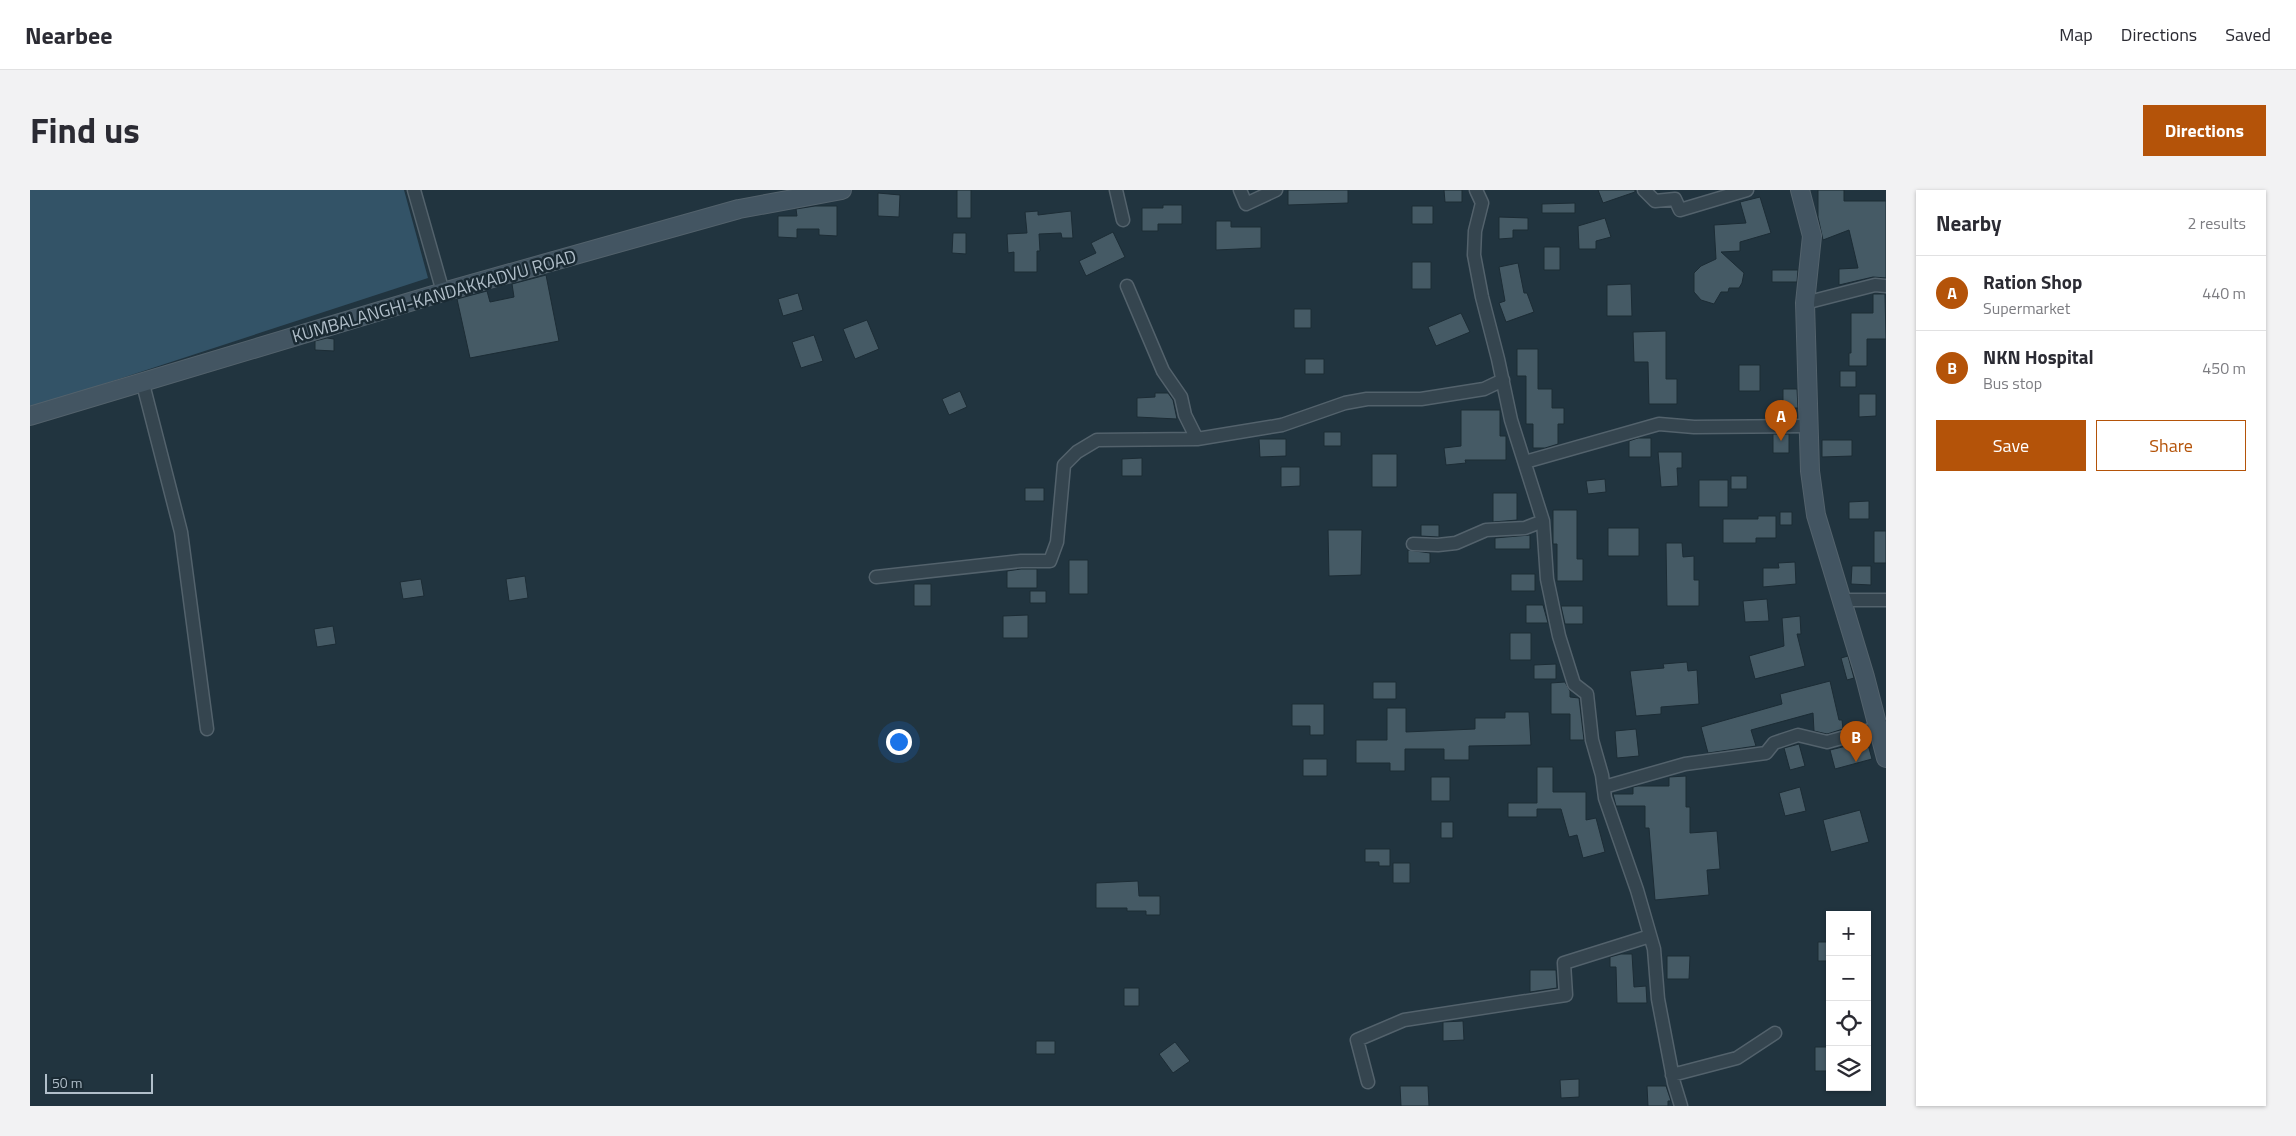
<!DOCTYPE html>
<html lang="en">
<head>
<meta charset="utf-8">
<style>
  :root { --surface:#fff; --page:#f2f2f3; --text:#2b2b33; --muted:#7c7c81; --line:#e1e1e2; --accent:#b45309 }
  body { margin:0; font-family:"Titillium Web",sans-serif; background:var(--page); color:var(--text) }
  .controls { position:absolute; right:15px; bottom:15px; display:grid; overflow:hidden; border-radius:0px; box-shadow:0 1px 4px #0004 }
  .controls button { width:45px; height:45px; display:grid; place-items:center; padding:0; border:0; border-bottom:1px solid var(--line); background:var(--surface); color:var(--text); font:25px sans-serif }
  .scale { position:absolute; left:15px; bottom:12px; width:108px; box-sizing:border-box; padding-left:5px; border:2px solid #b1bfca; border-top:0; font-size:14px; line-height:18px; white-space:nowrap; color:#b1bfca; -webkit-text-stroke:4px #1a2a33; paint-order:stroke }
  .you { position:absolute; left:868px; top:551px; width:18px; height:18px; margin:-12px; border:4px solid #fff; border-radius:50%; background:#1a73e8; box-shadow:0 0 0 8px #1a73e833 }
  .badge { display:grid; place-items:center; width:32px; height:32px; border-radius:50%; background:var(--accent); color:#fff; font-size:16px; font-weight:700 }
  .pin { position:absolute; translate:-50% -41px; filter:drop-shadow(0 1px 2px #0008) }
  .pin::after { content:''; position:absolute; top:26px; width:18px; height:15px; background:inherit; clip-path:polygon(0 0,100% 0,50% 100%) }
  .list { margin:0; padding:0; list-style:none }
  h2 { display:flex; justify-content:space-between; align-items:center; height:65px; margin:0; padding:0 20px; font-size:21px }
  h2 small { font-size:16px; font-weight:400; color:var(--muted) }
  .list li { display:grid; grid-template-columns:32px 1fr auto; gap:15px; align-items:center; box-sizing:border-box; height:75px; padding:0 20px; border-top:1px solid var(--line) }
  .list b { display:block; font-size:19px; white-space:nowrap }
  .list p { margin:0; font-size:16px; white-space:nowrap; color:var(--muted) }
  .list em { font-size:16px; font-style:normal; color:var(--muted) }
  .actions { display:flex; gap:10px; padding:15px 20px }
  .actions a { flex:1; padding:11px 0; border:1px solid var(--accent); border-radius:0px; text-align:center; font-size:18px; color:var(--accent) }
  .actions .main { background:var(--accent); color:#fff }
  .icon { flex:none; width:28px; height:28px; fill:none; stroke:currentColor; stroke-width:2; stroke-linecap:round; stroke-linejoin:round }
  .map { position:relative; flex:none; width:1856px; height:916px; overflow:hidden; border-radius:0px }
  header { display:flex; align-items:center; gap:30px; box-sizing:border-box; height:70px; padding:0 25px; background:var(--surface); border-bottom:1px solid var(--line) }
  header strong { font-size:24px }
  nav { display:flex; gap:28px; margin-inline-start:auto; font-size:18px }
  .intro { display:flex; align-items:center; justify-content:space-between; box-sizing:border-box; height:120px; padding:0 30px }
  h1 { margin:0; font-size:35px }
  .button { padding:12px 22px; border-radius:0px; background:var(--accent); color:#fff; font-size:18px; font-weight:700 }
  main { display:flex; gap:30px; padding:0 30px }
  aside { flex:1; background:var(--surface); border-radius:0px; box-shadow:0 1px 4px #0004 }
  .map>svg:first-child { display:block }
</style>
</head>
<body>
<header>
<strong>Nearbee</strong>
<nav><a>Map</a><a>Directions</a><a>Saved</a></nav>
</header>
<div class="intro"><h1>Find us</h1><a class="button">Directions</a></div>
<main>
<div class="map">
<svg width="1856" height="916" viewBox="0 0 1856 916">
  <rect width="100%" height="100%" fill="#21343f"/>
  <path fill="#335367" d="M0,0H374L398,88L0,218Z"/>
  <path fill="#455a65" stroke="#1c2c35" d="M927,0H941V28H927Z
    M1258,0H1318V13L1258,15Z
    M1414,0H1432V12H1415Z
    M1568,0H1605V2L1573,13Z
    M1788,0H1814V11H1856V88L1843,87L1809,95V79L1828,78L1819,40L1793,50L1788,27Z
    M848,3L870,5L869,27L848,26Z
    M1730,7L1741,43L1710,52V61L1691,62L1714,83L1712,93L1709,98H1699L1698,102H1691L1684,114L1671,110L1664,102V83L1671,76L1686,69L1684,35L1716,33L1710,12Z
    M1545,13V23H1512V14Z
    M1133,15H1152V34H1128V41H1112V18H1133Z
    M785,16H807V46L789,45V39H767V48L748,47V26H767L766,19Z
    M1382,16H1403V34H1382Z
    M1008,21V25L1041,21L1043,48H1032L1031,43L1009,44L1010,61H1007V82H984V62L978,63L977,44L997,43L995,22Z
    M1469,27L1498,28V40H1483V48L1469,49Z
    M1575,28L1581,47L1566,51V59H1549L1548,36Z
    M1186,31H1201V37H1231V58L1186,60Z
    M1083,42L1095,67L1056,86L1049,71L1066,63L1061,53Z
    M923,43H936V64L922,63Z
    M1514,57H1530V80H1514Z
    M1382,72H1401V99H1382Z
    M1488,73L1494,103H1497L1504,122L1476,132L1469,113L1475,111L1469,77Z
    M1742,80H1768L1767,92H1742Z
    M516,85L529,151L440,168L427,109L457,101L460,112L484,107L482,94Z
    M1601,94L1602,126H1577V95Z
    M768,103L773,120L753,126L748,109Z
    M1843,104H1855L1856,149H1837V176H1819V163H1821V123H1843Z
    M1264,119H1281V138H1264Z
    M1431,123L1440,142L1406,156L1398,137Z
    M837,130L849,159L825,169L813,139Z
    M1636,141V189H1647V214H1619L1618,172H1604L1603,142Z
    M784,145L793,171L771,178L762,152Z
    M297,148L304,149V161L285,160V151Z
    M1487,159H1508V199H1522V218H1534V234H1528V254L1515,258H1503V234H1496V186H1487Z
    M1275,169H1294V184H1275Z
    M1709,175H1730V201H1709Z
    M1810,181H1826V197H1810Z
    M1753,199H1767L1768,218H1753Z
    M930,201L937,217L919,225L912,209Z
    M1125,203H1138L1143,210L1147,229L1107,227V208L1125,207Z
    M1829,204H1846V226L1829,227Z
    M1431,220H1470V246H1476V270H1435L1436,273L1416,275L1414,258L1431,256Z
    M1294,242H1311V256H1294Z
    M1743,244H1759V263H1743Z
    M1608,248H1621V267H1599V251Z
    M1229,249H1256V266L1230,267Z
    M1792,250H1822V266L1792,267Z
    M1628,262H1652V278H1647L1648,296L1631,297Z
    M1342,264H1367V297H1342Z
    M1112,268V286H1092V269Z
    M1251,277H1270V296L1251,297Z
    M1701,286H1717V299H1701Z
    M1575,289L1576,302L1558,304L1556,291Z
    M1669,290H1698V317H1669Z
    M995,298H1014V311H995Z
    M1463,303H1487V330L1463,332Z
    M1839,311V329H1819V312Z
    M1523,320H1547V369H1553V391H1527V354H1523Z
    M1750,322H1762V335H1750Z
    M1728,326H1746V348H1726V353H1693V329H1728Z
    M1391,335H1409V347L1391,346Z
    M1578,338H1609V366H1578Z
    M1298,340H1332L1331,385L1299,386Z
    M1844,341H1856V373H1844Z
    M1500,345V359H1465V348Z
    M1636,353H1652L1653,367L1664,366V390H1669V416H1637Z
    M1378,360L1400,363V373H1378Z
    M1039,370H1058V404H1039Z
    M1765,372L1766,394L1733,397V378H1749L1748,373Z
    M1822,376H1841V395L1821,394Z
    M991,379H1007V398H977V381Z
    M1481,384H1505V401H1481Z
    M495,386L498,408L479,411L476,389Z
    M391,389L394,406L373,409L370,392Z
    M884,394H901V416H884Z
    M1000,401H1016V413H1000Z
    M1737,409L1739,431L1715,432L1713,411Z
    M1496,415H1513L1518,433H1496Z
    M1531,416H1553V434H1535Z
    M998,425V448H973V426Z
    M1770,426L1771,444H1767L1775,476L1725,489L1719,466L1754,456L1752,428Z
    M303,436L306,454L287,457L284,439Z
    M1480,443H1501V470H1480Z
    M1818,466L1824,488L1817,490L1811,468Z
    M1657,472L1658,481L1667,480L1669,514L1631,517V524L1606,526L1600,481L1634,478L1633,474Z
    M1526,474V489H1504V475Z
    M1800,491L1809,530H1812L1813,539L1797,544L1784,541L1783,523L1721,540L1726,556L1678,563L1671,537L1752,514L1750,504Z
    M1343,492H1366V509H1343Z
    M1535,492L1540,501V507L1549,508L1554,550H1540V524H1521V493Z
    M1262,514H1294V545H1280V536H1262Z
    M1357,518H1376V542L1445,539V528H1475V522H1499L1501,555L1439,556V570H1414V559H1375V581H1360V573H1326V550H1357Z
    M1606,539L1609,566L1587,568L1585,541Z
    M1837,551L1842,569L1805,579L1800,560Z
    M1769,554L1775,576L1760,580L1754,558Z
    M1273,569H1297V586H1273Z
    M1507,577H1523V602H1556V630L1566,628L1575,662L1553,668L1547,645L1539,647L1531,619H1507V627H1478V613H1507Z
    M1656,586V617H1660V643L1687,641L1690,679L1677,680L1679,705L1625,710L1619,638H1615V616H1586L1583,604H1603V597L1608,596H1639V587Z
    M1401,587H1420V611H1401Z
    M1770,597L1776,621L1755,626L1749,603Z
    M1830,620L1839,652L1801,662L1793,630Z
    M1411,632H1423V648H1411Z
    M1335,659H1360V676H1349V672H1335Z
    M1363,673H1380V693H1363Z
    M1108,691L1109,706H1130V725H1116V721H1097V718H1066V693Z
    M1788,752H1800V771H1788Z
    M1591,764H1602L1604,797L1616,796L1617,813H1587L1586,777H1580V767Z
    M1637,766H1660L1659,789H1637Z
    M1500,780H1526L1527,798L1500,802Z
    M1094,798H1109V816H1094Z
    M1433,831L1434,850L1413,851V832Z
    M1006,851H1025V864H1006Z
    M1145,852L1160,871L1143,883L1129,864Z
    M1785,857H1800V881H1785Z
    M1549,889V907L1531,908L1530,890Z
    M1370,896H1398L1399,916H1371Z
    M1617,896H1636L1641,911H1638V916H1618Z"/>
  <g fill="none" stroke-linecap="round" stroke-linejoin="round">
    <g stroke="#53626c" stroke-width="15">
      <path id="minor" d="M384,0L413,102
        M1086,0L1093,30
        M1210,0L1216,14L1246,0
        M1446,0L1452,13L1445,41L1444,65L1452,107L1468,169L1481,230L1513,331L1517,389L1529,446L1544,494L1557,504L1562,550L1572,585L1575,608L1607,700L1624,759L1628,809L1644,893L1651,916
        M1614,0L1625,11L1645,9L1650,20L1717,0
        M1097,96L1133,181L1151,207L1155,225L1167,249
        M1775,113L1845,95L1856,96
        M113,194L151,342L177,539
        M1495,272L1629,234L1664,237L1779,236
        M1383,354L1408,355L1426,353L1456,340L1495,338L1513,331
        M846,387L991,371H1020L1027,352L1034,275L1047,262L1067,250L1167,249L1252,235L1315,213L1337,209H1391L1454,199L1473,190
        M1811,410H1856
        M1574,597L1655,574L1736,563L1744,553L1768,545L1797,552L1855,536
        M1642,885L1707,868L1745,843
        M1338,892L1327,850L1374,830L1536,805L1534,773L1620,746"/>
    </g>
    <g stroke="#53626c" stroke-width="20">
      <path id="secondary" d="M1770,0L1782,46L1775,113L1780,281L1786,325L1835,487L1856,568
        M0,226L413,102L709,19L812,0"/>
    </g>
    <use href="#minor" stroke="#35454f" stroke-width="12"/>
    <use href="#secondary" stroke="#435562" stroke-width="18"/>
  </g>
  <g text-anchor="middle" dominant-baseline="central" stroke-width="5" stroke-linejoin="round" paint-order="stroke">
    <g font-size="18" fill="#b1bfca" stroke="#1a2a33">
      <text transform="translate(404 106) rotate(-16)">KUMBALANGHI-KANDAKKADVU ROAD</text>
    </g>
  </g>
</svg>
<div class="controls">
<button>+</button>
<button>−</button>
<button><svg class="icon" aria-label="locate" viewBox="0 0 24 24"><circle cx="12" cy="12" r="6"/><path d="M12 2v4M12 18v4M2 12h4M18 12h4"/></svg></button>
<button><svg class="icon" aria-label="layers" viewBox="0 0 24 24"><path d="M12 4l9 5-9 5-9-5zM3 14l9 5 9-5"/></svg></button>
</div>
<div class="scale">50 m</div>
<div class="you"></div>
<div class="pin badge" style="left:1751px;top:251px">A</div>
<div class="pin badge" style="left:1826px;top:572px">B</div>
</div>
<aside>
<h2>Nearby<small>2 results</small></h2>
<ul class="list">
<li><span class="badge">A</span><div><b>Ration Shop</b><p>Supermarket</p></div><em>440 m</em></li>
<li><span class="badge">B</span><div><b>NKN Hospital</b><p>Bus stop</p></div><em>450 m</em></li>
</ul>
<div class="actions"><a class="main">Save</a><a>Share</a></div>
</aside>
</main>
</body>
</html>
